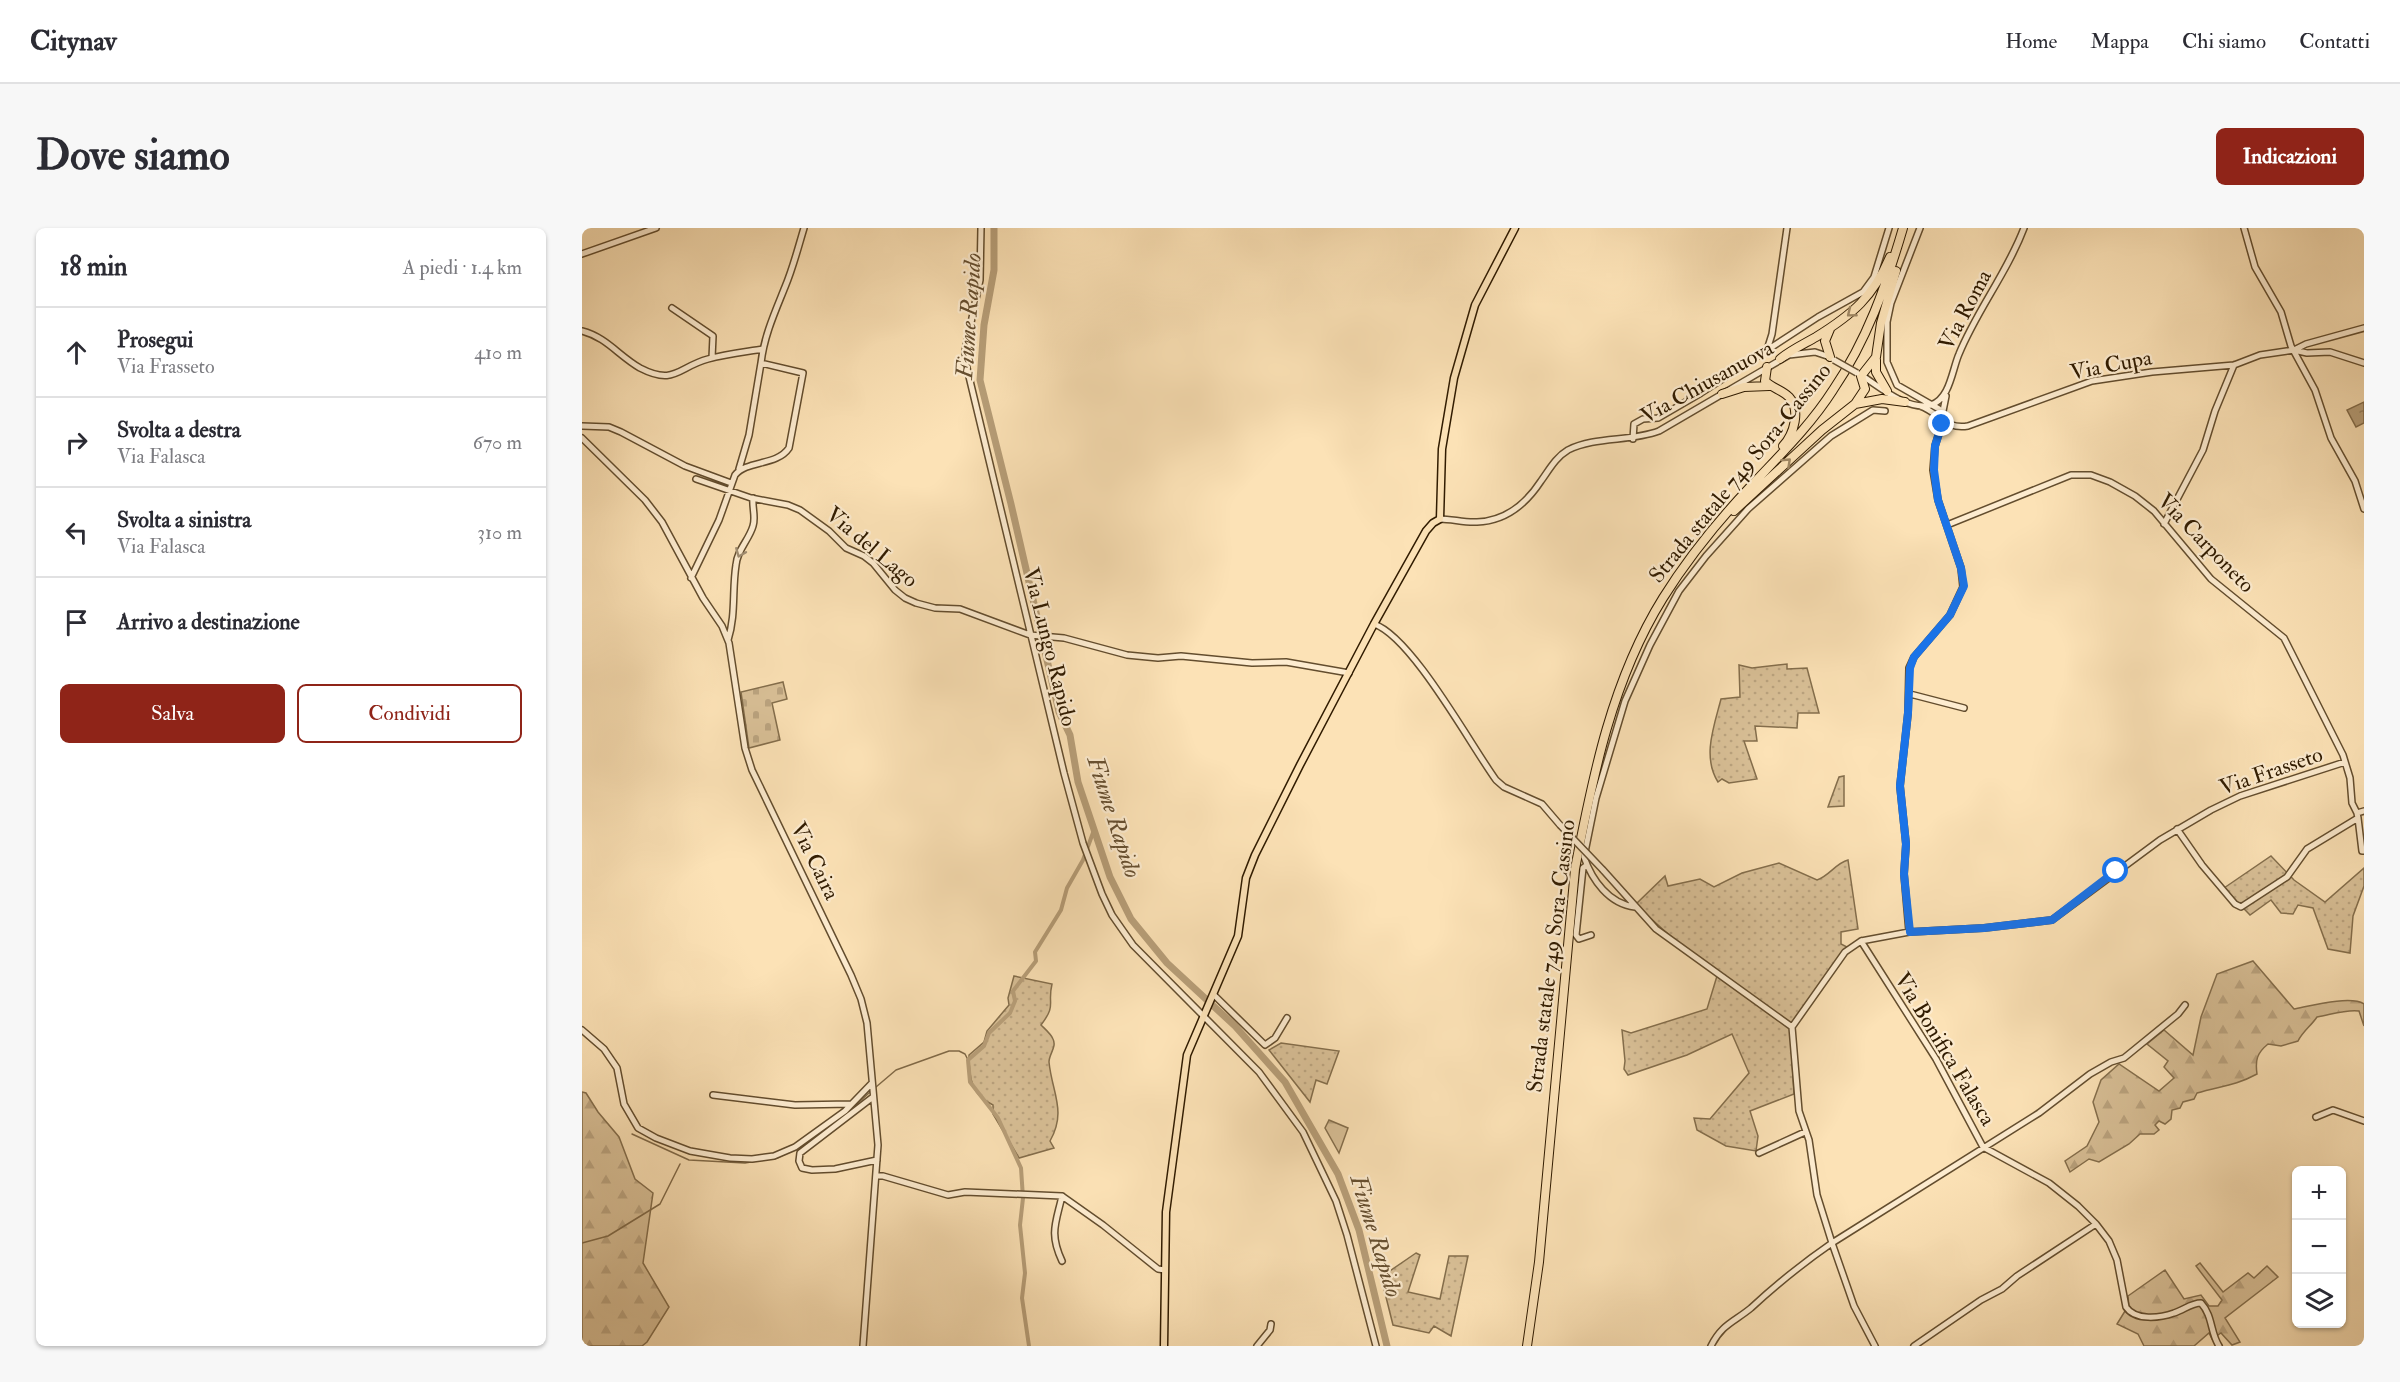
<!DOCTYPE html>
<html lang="it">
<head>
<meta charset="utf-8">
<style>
  :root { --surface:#fff; --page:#f7f7f7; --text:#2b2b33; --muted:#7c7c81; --line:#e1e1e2; --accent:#8f2418 }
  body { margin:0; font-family:"IM FELL Double Pica",serif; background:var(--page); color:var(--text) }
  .controls { position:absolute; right:18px; bottom:18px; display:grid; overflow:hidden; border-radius:9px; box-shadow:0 2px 4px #0004 }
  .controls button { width:54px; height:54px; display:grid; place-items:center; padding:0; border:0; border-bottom:2px solid var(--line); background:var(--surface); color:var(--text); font:30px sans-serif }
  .stop { position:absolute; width:18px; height:18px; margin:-14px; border:4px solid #1a73e8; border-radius:50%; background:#fff }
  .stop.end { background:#1a73e8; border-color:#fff; box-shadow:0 2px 6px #0008 }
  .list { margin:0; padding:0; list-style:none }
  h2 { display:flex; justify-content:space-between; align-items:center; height:78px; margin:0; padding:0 24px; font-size:26px }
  h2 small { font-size:20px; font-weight:400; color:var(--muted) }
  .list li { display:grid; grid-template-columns:39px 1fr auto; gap:18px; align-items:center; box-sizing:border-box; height:90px; padding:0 24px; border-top:2px solid var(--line) }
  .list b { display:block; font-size:22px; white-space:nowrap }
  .list p { margin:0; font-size:20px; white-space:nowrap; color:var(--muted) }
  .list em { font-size:20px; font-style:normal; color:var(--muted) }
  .actions { display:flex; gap:12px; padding:18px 24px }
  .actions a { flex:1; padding:14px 0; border:2px solid var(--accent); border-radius:9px; text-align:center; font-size:21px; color:var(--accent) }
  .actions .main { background:var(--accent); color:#fff }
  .icon { flex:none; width:33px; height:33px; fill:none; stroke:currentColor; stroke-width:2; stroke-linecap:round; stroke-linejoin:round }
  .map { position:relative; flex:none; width:1782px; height:1118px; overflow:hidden; border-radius:9px }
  header { display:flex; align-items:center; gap:36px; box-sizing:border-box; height:84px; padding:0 30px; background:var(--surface); border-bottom:2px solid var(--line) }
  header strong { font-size:28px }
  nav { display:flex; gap:33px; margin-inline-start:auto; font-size:21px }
  .intro { display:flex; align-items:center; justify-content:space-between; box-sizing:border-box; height:144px; padding:0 36px }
  h1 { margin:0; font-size:42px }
  .button { padding:15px 27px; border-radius:9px; background:var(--accent); color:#fff; font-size:21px; font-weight:700 }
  main { display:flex; gap:36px; padding:0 36px }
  aside { flex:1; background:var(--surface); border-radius:9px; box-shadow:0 2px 4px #0004 }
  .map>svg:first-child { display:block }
</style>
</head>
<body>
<header>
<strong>Citynav</strong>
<nav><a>Home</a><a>Mappa</a><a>Chi siamo</a><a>Contatti</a></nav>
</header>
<div class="intro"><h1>Dove siamo</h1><a class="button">Indicazioni</a></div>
<main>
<aside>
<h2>18 min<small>A piedi · 1.4 km</small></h2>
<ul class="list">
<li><svg class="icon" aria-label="ahead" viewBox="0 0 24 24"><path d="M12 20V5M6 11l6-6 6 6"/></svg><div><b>Prosegui</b><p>Via Frasseto</p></div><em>410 m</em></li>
<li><svg class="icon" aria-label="right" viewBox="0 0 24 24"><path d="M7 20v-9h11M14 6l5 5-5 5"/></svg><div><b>Svolta a destra</b><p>Via Falasca</p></div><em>670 m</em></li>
<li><svg class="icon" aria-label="left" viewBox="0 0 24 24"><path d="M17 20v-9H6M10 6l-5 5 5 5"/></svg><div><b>Svolta a sinistra</b><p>Via Falasca</p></div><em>310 m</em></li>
<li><svg class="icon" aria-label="arrive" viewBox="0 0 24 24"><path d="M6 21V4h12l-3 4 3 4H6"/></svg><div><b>Arrivo a destinazione</b></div></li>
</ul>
<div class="actions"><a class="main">Salva</a><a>Condividi</a></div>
</aside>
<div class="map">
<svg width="1782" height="1118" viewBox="0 0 1782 1118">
  <defs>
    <pattern id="grass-dots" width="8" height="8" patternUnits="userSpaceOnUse" patternTransform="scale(1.5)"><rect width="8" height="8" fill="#d9c097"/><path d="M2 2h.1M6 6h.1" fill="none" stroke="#bba480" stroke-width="1.8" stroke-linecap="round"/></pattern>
    <pattern id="forest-firs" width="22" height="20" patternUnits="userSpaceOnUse" patternTransform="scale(1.5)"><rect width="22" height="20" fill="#d9c097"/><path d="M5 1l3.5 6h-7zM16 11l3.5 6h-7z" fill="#bba480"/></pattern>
    <pattern id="cemetery-stones" width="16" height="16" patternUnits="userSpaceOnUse" patternTransform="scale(1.5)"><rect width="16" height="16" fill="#d9c097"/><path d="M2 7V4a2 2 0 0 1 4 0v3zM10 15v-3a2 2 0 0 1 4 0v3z" fill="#bba480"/></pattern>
    <pattern id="water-ripples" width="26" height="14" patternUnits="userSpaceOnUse" patternTransform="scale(1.5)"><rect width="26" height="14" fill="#b79e78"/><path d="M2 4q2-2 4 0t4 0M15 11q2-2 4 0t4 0" fill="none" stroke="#958060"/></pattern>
  </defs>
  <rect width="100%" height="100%" fill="#fce2b6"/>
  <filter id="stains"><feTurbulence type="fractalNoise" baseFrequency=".00333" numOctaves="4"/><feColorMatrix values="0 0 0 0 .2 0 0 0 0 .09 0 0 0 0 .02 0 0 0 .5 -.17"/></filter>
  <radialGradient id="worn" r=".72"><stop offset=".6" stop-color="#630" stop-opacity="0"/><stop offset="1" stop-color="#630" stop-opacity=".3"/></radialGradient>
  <path fill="url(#grass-dots)" stroke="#846e4c" stroke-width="1.5" d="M1205,436V441L1225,440L1237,485H1216L1215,500L1173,498L1175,513H1162L1175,551L1147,555L1140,551L1136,554C1120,529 1132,498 1139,471L1158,469L1157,437L1170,440Z
    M1262,548V578L1246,579L1257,549Z
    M1689,628L1712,652L1743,674L1782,640V658L1771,688L1768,725L1746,721L1731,680L1716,677L1711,686L1699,685L1689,672L1668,687L1642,660Z
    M1266,632L1276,701L1259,704V716L1265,719L1211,795H1206C1154,758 1099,722 1054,676L1083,648L1086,658L1118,651L1132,659L1160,645L1197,635L1235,652C1247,648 1254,635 1266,632Z
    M432,748L470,756C465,777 475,776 459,797C463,801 469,806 471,811C475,819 467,826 467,834C470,865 485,883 468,913L472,920L437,930L411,886V877C389,867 387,850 387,827L402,814L405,803L427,777L426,770Z
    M1135,748L1208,800L1212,866L1168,883L1176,908L1174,923L1144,918L1115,902L1112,890L1128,891L1167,845L1150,806L1105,827L1046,847L1042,841L1043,833L1040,802L1049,805L1125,781Z
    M699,815L757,823L745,856L734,852L728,874L687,822Z
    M834,1025L838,1027L826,1064L858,1071L867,1028H886L869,1108L852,1098L847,1105L811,1097L799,1049Z"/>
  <path fill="url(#forest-firs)" stroke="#846e4c" stroke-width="1.5" d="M1671,733L1712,781C1728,778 1769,767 1782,776V798L1777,783C1764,781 1748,787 1735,789C1729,798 1721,803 1716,813L1699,818L1686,816C1675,825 1673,832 1675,846C1653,858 1638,858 1615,865L1612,871L1601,874L1598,880L1590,882L1589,891L1583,896L1577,893L1573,897L1577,902L1572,906H1558L1547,916L1517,934L1507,931L1488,944L1483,933L1505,918L1517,894L1511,874L1519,852L1537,836L1577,863L1592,850L1582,839L1586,833L1565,816L1582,802L1611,827L1619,789L1635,746Z
    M0,864L4,865L16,884L37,909L53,951L71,965L61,1035L87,1079L65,1114L60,1118H0Z
    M747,892L766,900L757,925L743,900Z
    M1618,1035L1641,1064L1666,1045L1672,1050L1685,1038L1696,1049L1643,1090L1658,1114L1650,1117L1639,1105L1630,1111L1627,1105L1612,1118H1562L1556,1106L1535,1096L1543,1083L1547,1080L1546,1068L1583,1042L1602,1071L1619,1067L1627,1078H1636L1640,1072L1614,1038Z"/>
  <path fill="url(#cemetery-stones)" stroke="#846e4c" stroke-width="1.5" d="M201,454L205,471L190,475L198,512L167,520L159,464Z"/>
  <path fill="url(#water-ripples)" stroke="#816a48" stroke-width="1.5" d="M1782,174V195L1774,199L1765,182Z"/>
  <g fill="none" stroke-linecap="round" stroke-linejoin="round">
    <path stroke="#816a48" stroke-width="1.5" d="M294,859L314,842L367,823H377L383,826L386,832
      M261,889L288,864
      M50,906L107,932L163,935L187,931
      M195,930L231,912
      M0,1015L26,1008L78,976L98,936"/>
    <path stroke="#b79e78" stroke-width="4" d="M447,1118L440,1070L443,1045L438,997L441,970L439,940L416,890L388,854L386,832L402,818L407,805L428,785L433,773L431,763L454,733L453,724L479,682L485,660L501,632L512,602"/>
    <path stroke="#b79e78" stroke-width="7" d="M412,0V42L402,97L398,152L429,276L477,484L488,507L496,554L528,649L549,691L585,735L653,798L703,854L756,946L777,1002L805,1118"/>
    <g stroke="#634d2e" stroke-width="8">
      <path id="minor" d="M399,0L398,52L383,123L384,136L482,545L501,615L520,666L530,687L551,717L677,844L721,904L754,973L765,1007L794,1118
        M1338,0L1309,75L1305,94V134L1315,157L1357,181L1359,190
        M1662,0L1673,39L1699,84L1709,118L1733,162L1749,210L1773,253L1782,281
        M0,26L74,0
        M90,80L131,108L130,130
        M0,103C24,109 37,128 58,140C93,158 96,139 126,131C144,126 163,124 181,121
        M1185,122L1190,106L1205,0
        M1712,122L1725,125L1748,124L1782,135
        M1279,147C1298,159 1325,183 1349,177C1368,171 1370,142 1377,126C1395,82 1425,45 1442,0
        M1338,178C1358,185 1363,202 1386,198L1510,153L1570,144L1652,137L1678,127L1712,122L1724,116L1782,100
        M1360,188L1364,168
        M0,198L27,199L39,204L103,238L149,255
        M0,210L63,272L80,294L121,370L140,398L147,415L163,520L170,542L269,747L279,771L285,795L296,917L281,1118
        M1051,211L1052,196L1061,191L1076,190L1119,165L1236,89L1281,64L1292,49L1307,0
        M157,241L167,207L179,135
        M114,251L169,270L206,277L218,282L247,303L264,320L282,328L291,335L313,362L323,370L334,375L353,380L378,381L448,407L482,410L545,427L576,430L599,428L670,435L704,434L767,445
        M858,291C870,291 883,295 895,294C924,293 944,276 959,253C967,242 974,229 986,222C1014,208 1048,214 1077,203L1207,127L1233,124L1248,129
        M1582,296L1621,222L1633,183L1652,137
        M1365,297L1489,247H1509L1528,254L1553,268L1572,283L1629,351L1702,410L1761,527L1768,550L1770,575L1775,585L1782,583
        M109,350L137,292L153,247C165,232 195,238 207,220L221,145L179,135C182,108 193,84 203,59C211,40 216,20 222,0
        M792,396C830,409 888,516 914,552L922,559L960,576L978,597
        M146,412C154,387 150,362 154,337C155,322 167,312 171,298C174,289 170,280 171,270
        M1328,466L1382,480
        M1776,590L1780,623H1782
        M1595,601L1620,637L1653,676L1659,679L1705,649L1725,621L1776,590L1775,585
        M1005,637L1001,640L994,707L997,711L1009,707
        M1021,642L1074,701L1210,799L1217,883L1227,912L1235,967L1250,1015C1221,1035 1195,1056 1169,1080C1152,1094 1140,1096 1129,1118
        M1053,679C1027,676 1010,652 1002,629L1014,570L1043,473L1068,417L1097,363L1124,328L1166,281L1249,208L1291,182L1303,183
        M1327,704L1322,646L1324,616L1318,558L1326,485L1327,440L1332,429L1368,387L1381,359L1379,340L1356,272L1351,242L1353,218L1361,192
        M1279,713L1354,831L1401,919L1467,955L1496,978L1514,996L1527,1013L1535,1032L1544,1079C1553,1093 1578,1090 1592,1085C1602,1082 1609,1075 1619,1075C1631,1088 1628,1104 1637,1118
        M632,767L683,817L693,810L705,790
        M1210,799L1263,724L1279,713L1327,704L1402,700L1470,692L1578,612L1629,582L1658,568L1763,534
        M0,802L22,821L35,840L42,876L56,900L74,910L108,923L148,930L170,931L192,928L213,919L263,883L290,855
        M131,867L213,877L269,876
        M291,869L218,925L217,933L220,940L230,942L253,941L295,932
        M1734,889L1751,882L1782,893
        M1177,925L1223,904
        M294,948H301L366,967L383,964L480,968L521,997L576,1041L583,1042
        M480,1033C467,1005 474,995 480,968
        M675,1118L688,1102L689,1096
        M1293,1118L1272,1078L1250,1015L1457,885L1508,846L1529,834L1542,830L1596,786L1603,777
        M1332,1118L1399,1072L1420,1061L1435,1048L1514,996"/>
    </g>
    <g stroke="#301b00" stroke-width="9">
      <path id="major" d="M582,1118L584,984L605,827L656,708L664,650L673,627L718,537L792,396L844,303L851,295L858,291L860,221L872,150L893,77L933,0"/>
    </g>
    <g stroke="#301b00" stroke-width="10">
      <path id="highway" d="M1248,129L1243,113L1248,101
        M1198,131C1209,122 1222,116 1234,109C1271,86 1291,69 1308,29
        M1294,132V144L1305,163
        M1185,139L1183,153C1190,160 1200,162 1207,169C1219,182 1212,206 1201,218
        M1140,166L1162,159L1187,158
        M1273,176L1300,171L1323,174
        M1152,283L1240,202L1273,176L1283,161L1279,148L1294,129L1299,95L1314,43
        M945,1118L957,1034L993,641C1011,547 1030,452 1081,370C1106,330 1136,293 1168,259C1197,228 1228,198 1251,162C1285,112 1304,58 1321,0"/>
    </g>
    <use href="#minor" stroke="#fdecd0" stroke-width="5"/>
    <use href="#major" stroke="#fce2b6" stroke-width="6"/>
    <use href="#highway" stroke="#fce2b6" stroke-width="8"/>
    <g stroke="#634d2e" stroke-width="8" stroke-linecap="butt">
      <path id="minor-bridge" d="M1252,132L1275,145
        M978,597L1021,642"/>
    </g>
    <use href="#minor-bridge" stroke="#fdecd0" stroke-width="5"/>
  </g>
  <defs><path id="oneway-chevron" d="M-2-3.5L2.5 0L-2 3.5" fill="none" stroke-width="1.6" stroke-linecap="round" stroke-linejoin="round" transform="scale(1.5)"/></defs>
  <g stroke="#a08864">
    <use href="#oneway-chevron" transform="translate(1269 85) rotate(141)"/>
    <use href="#oneway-chevron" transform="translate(1205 234) rotate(-43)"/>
  </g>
  <use stroke="#a18e72" href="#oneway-chevron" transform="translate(158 325) rotate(112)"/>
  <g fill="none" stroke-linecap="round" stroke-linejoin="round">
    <path stroke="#1a73e8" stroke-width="8" d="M1360,196L1353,218L1352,242L1356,272L1379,340L1382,358L1368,387L1332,429L1328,440L1326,485L1318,558L1324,616L1322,646L1328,704L1402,700L1470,692L1534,643"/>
  </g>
  <g text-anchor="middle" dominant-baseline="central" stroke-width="4.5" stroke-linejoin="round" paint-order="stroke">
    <g font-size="22" fill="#301b00" stroke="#fdecd0">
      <text transform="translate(1383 82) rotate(-62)">Via Roma</text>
      <text transform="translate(1529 137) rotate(-11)">Via Cupa</text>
      <text transform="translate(1125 154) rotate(-29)">Via Chiusanuova</text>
      <text transform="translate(1158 245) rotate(-51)">Strada statale 749 Sora-Cassino</text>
      <text transform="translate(1624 315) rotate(46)">Via Carponeto</text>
      <text transform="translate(290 319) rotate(40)">Via del Lago</text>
      <text transform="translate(468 419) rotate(76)">Via Lungo Rapido</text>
      <text transform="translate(1689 543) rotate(-19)">Via Frasseto</text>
      <text transform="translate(233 633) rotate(64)">Via Caira</text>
      <text transform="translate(969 728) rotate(-83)">Strada statale 749 Sora-Cassino</text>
      <text transform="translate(1363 821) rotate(59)">Via Bonifica Falasca</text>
    </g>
    <g font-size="24" font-style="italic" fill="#664f30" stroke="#fdecd0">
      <text transform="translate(387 88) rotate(-86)">Fiume Rapido</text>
      <text transform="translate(532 589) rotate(72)">Fiume Rapido</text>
      <text transform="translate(794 1008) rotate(73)">Fiume Rapido</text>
    </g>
  </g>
  <rect width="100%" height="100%" filter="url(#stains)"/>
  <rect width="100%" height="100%" fill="url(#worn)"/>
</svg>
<div class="controls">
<button>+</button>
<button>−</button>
<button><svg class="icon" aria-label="layers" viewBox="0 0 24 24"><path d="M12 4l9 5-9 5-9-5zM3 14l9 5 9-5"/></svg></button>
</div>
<div class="stop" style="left:1534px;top:643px"></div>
<div class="stop end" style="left:1360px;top:196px"></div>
</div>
</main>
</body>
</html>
